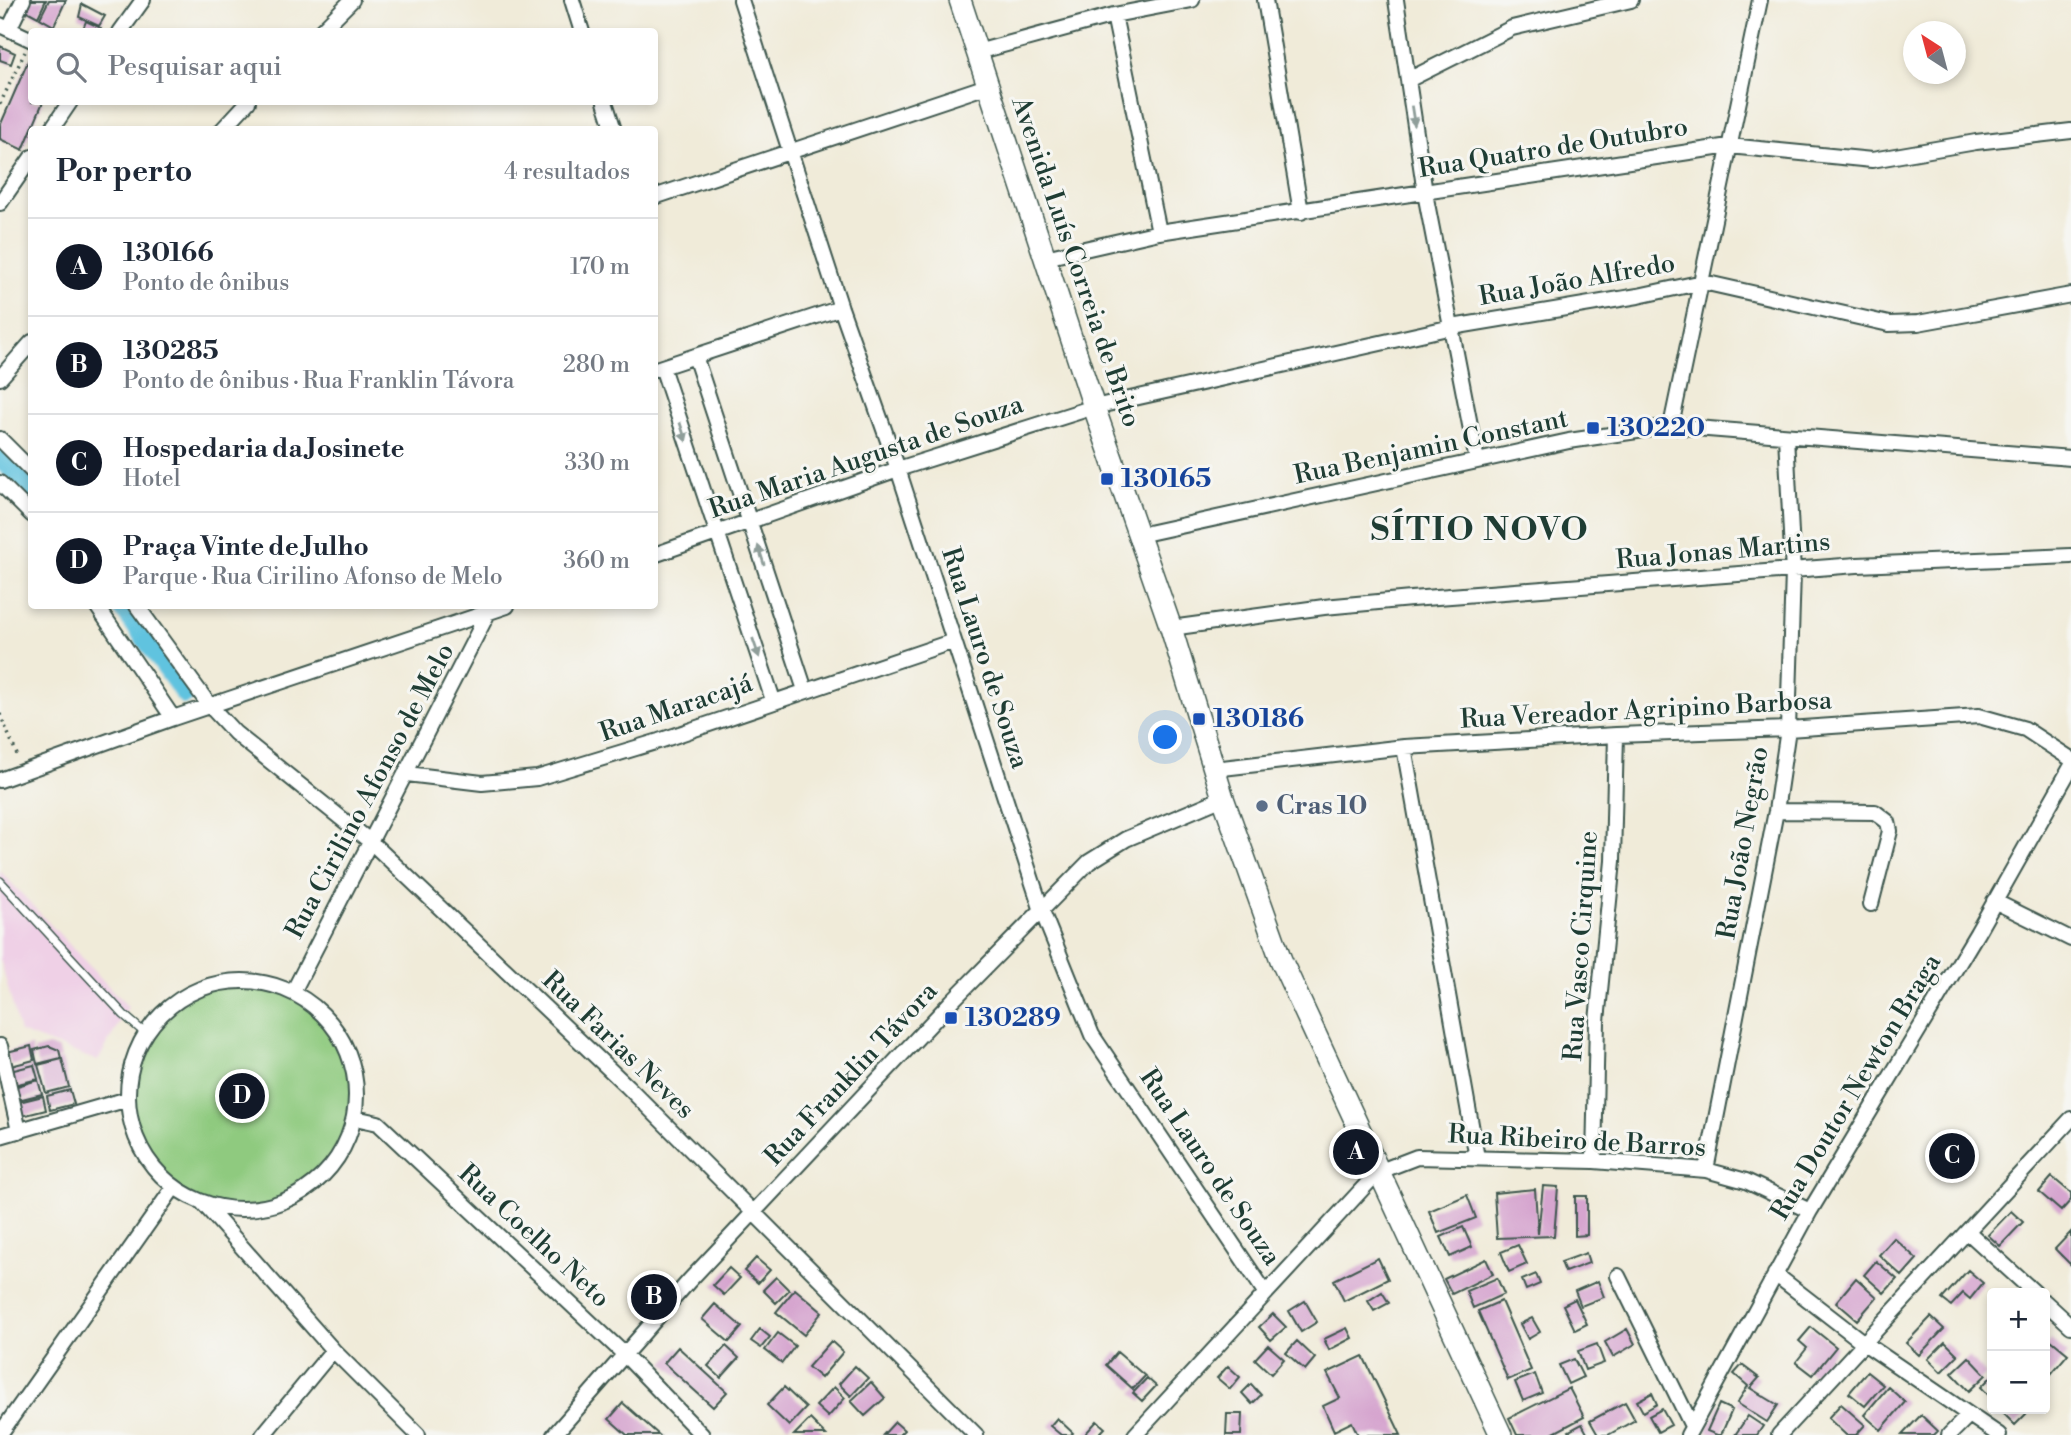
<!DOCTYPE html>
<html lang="pt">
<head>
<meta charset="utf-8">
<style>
  :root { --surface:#fff; --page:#f6f6f7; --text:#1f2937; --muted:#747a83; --line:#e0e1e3; --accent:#111827 }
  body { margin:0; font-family:"Libre Bodoni",serif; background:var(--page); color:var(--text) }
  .controls { position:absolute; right:21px; bottom:21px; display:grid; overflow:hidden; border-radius:7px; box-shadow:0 4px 10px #0003 }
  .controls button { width:63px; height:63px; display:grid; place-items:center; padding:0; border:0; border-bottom:2px solid var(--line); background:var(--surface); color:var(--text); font:35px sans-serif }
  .compass { position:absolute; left:1903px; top:21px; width:63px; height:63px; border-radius:50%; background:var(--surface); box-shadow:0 4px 10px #0003; rotate:324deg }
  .you { position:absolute; left:1166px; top:738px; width:24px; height:24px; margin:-18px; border:5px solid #fff; border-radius:50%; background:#1a73e8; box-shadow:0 0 0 10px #1a73e833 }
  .badge { display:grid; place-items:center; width:46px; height:46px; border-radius:50%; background:var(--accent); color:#fff; font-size:23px; font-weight:700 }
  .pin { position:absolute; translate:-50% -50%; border:4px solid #fff; box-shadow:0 2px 7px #0006 }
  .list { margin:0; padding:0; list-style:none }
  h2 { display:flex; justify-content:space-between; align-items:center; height:91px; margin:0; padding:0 28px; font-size:30px }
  h2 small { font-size:23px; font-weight:400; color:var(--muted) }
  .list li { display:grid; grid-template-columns:46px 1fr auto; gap:21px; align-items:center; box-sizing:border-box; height:98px; padding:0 28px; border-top:2px solid var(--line) }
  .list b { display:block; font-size:26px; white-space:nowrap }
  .list p { margin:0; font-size:23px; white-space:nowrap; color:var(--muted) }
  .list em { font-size:23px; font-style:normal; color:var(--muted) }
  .icon { flex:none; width:38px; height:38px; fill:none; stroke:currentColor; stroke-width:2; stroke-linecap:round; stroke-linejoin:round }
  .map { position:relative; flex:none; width:2071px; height:1435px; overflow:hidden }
  .search { position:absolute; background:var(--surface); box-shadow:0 4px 10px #0003; left:28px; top:28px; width:630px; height:77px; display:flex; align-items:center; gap:18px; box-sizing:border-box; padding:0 24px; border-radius:7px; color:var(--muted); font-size:26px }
  .panel { position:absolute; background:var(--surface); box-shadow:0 4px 10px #0003; left:28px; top:126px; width:630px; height:483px; border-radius:7px }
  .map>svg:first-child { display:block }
</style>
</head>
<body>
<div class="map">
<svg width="2071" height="1435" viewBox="0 0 2071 1435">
  <rect width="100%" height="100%" fill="#f6f6f2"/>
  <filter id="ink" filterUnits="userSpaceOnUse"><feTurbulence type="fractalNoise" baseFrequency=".0143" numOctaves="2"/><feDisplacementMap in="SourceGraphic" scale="14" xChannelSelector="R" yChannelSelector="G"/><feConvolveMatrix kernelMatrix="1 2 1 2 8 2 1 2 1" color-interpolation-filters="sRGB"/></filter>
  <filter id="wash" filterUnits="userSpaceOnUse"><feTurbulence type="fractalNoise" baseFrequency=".00686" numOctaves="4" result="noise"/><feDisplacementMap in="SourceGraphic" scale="28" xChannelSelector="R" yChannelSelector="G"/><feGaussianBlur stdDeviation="1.57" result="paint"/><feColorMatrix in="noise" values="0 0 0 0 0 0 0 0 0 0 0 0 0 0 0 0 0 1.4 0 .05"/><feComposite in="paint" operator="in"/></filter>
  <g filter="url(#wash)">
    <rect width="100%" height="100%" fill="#f0ebd9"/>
    <path fill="#efd0e6" d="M0,871L128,1007L98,1061L20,1032L0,959Z"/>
    <path fill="#8fca7f" stroke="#57845a" stroke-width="2" d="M128 1095a114 114 0 1 1 228 0a114 114 0 1 1-228 0Z"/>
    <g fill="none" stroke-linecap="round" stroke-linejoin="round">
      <path stroke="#61c3df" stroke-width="19" d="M0,459L32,490
        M121,606L185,695"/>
    </g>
    <g id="blocks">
      <path fill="#d6a5cf" d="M29,0H46L38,17L25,10Z
        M49,0H66L54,26L40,18Z
        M82,4L105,16L99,26L79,17Z
        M86,21L101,28L100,32H82Z
        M0,46L15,53L11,64L0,60Z
        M29,59L32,60V102H43L23,150L0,139V126Z
        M31,1046L34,1060L11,1066L7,1052Z
        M49,1046L59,1050L61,1058L37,1064L34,1050Z
        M62,1059L69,1087L46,1093L38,1065Z
        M34,1065L38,1079L14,1085L10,1071Z
        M38,1080L42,1094L18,1100L14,1087Z
        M70,1090L74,1104L50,1110L47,1096Z
        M43,1096L46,1110L22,1116L19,1102Z
        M2052,1177L2071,1193V1200L2061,1211L2039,1192Z
        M1543,1186L1558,1187L1554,1236L1497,1238L1494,1193L1535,1189L1538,1234Z
        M1467,1195L1476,1218L1438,1233L1429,1211Z
        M1575,1196H1587V1235L1575,1236Z
        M2011,1211L2023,1222L2000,1246L1988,1235Z
        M1463,1227L1472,1247L1450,1257L1441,1237Z
        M2071,1232V1265L2055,1249Z
        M1894,1238L1917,1259L1902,1276L1879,1255Z
        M1518,1245L1527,1264L1509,1272L1501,1252Z
        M1586,1253L1589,1263L1565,1272L1561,1262Z
        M756,1258L770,1270L758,1283L744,1271Z
        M1378,1258L1388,1279L1344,1301L1334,1280Z
        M1486,1259L1493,1274L1452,1294L1444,1279Z
        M1876,1261L1897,1279L1884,1293L1864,1275Z
        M729,1268L740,1278L724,1295L713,1285Z
        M1968,1270L1983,1283L1970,1299L1963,1293L1951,1306L1942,1299Z
        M1536,1274L1540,1284L1526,1290L1522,1280Z
        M776,1277L789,1290L776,1303L763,1290Z
        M1497,1278L1504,1294L1473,1308L1466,1291Z
        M1856,1278L1877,1297L1857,1320L1836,1302Z
        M1598,1281L1604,1297L1581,1306L1575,1291Z
        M795,1289L822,1312L804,1335L776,1312Z
        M1382,1292L1389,1303L1374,1311L1368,1301Z
        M1575,1299L1587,1324L1575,1330L1563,1305Z
        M1305,1301L1317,1322L1301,1332L1289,1311Z
        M1501,1301L1531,1370L1508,1380L1478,1311Z
        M715,1304L742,1327L729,1342L702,1319Z
        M1273,1314L1286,1327L1271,1340L1259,1327Z
        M1931,1317L1944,1329L1919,1355L1906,1343Z
        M1532,1318L1540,1332L1528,1339L1520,1324Z
        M1811,1327L1836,1347L1813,1375L1796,1362L1807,1348L1799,1341Z
        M1347,1328L1352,1338L1329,1350L1324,1339Z
        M760,1329L770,1337L761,1348L751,1341Z
        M1627,1329L1635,1344L1613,1357L1605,1342Z
        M778,1333L795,1346L782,1363L765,1350Z
        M2051,1340L2068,1354L2045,1381V1348Z
        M831,1341L843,1352L821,1378L808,1367Z
        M1297,1341L1315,1358L1305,1370L1286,1353Z
        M1945,1342L1958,1355L1941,1372L1928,1359Z
        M1597,1344L1604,1363L1585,1370L1578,1351Z
        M1268,1345L1284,1359L1271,1374L1255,1359Z
        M726,1346L739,1358L721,1378L708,1366Z
        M678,1347L727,1392L713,1407L664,1363Z
        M1117,1352L1145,1376L1133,1389L1106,1365Z
        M1363,1356L1401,1435H1358L1352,1422L1334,1431L1323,1406L1340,1398L1327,1373Z
        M1969,1357L1986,1375L1969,1391L1952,1373Z
        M1574,1359L1583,1377L1568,1384L1559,1365Z
        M1742,1365L1759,1378L1750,1388L1778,1405L1767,1422L1737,1403L1748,1386L1734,1374Z
        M855,1366L868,1378L851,1396L839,1384Z
        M1228,1366L1240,1377L1230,1389L1217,1378Z
        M1867,1372L1883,1385L1865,1406L1849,1393Z
        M1535,1374L1542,1393L1523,1401L1515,1382Z
        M1992,1376V1399L1981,1387Z
        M1147,1378L1156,1386L1142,1401L1133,1393Z
        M871,1382L885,1398L865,1416L851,1401Z
        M1251,1384L1261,1395L1252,1404L1242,1393Z
        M784,1387L806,1408L789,1426L767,1405Z
        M834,1387L845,1398L828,1417L816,1406Z
        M1888,1387L1905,1402L1881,1430L1864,1415Z
        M1569,1388L1584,1417L1550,1435H1517L1509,1418Z
        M1652,1393L1657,1404L1643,1412L1637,1401Z
        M1625,1402L1635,1420L1608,1435H1598L1590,1421Z
        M623,1403L659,1435H627L609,1419Z
        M1719,1404L1732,1410L1721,1435H1717L1707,1431Z
        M1841,1404L1865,1425L1856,1435H1846L1828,1418Z
        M1662,1409L1671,1425L1658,1432L1649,1416Z
        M1999,1409H2031L2015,1425Z
        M1227,1414H1242L1241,1435H1226Z
        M1921,1415L1938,1431L1934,1435H1902Z
        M1748,1416L1763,1426L1757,1435H1735Z
        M1057,1418L1073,1433L1071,1435H1061L1050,1426Z
        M810,1419L826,1435H794Z
        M1097,1421L1105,1428L1098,1435H1088L1086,1433Z
        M895,1422L904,1430L899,1435H883Z
        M1582,1424L1588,1435H1572L1569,1431Z"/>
    </g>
  </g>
  <g filter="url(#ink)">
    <use href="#blocks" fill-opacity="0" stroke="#3e574d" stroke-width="2"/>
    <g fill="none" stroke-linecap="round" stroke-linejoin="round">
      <g stroke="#3e574d" stroke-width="10">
        <path id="lane" d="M0,881L124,1015L147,1035"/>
      </g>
      <g stroke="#3e574d" stroke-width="18">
        <path id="street" d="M572,0L582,32
          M741,0L841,308L898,469L1042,911L1092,1035L1265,1292
          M1265,0L1301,212
          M1396,0L1425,193L1477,461
          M1114,15L1159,232
          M0,25L32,40
          M9,29L23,0
          M120,32L143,0
          M320,32L352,0
          M977,52L1114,15L1192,0
          M1408,80L1512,28L1631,0
          M605,102L614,130
          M51,130L70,102
          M222,130L248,102
          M654,197L987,86
          M0,203L32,157
          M1045,258L1159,232L1729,146L1872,160L1976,142L2071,131
          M695,356L805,690
          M662,367L773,700
          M656,369L841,308
          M0,378L32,342
          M1671,426L1760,0
          M0,439L32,471
          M0,483L32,515
          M1139,535L1569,441L1671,426L2071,458
          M654,555L898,469L1094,407L1452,327L1638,296L1703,282L1889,324L1918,323L2071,295
          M97,606L173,718L507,606
          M137,606L210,706L235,733L372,843L627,1086L976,1435
          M1171,628L1324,607L1411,599L1857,565L2071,556
          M1404,747L1477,1158
          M1214,769L1404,747L1616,735L1788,729L1979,716L2025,729L2071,759
          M407,774L482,783L537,778L659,741L954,641
          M0,780L173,718
          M1776,811L1875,812L1888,822L1890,831L1871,904
          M1994,901L2071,939
          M128 1095a114 114 0 1 1 228 0a114 114 0 1 1-228 0Z
          M293,992L489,611
          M0,1046L19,1131
          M355,1118L378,1123L623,1353L702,1435
          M0,1136L128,1099
          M1594,1161L1597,1021L1613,861L1616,735
          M1706,1170L1776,811L1788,729L1793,572L1786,436
          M203,1203L333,1350L418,1435
          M1968,1232L2035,1293
          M1775,1274L1864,1343L1999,1435
          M1618,1276L1692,1426
          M2045,1302L2071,1326
          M0,1434L174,1187
          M263,1435L333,1350
          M554,1435L689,1281L952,1001L1089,862L1126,839L1223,798
          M1135,1435L1378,1172L1417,1157L1594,1161L1706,1170L1746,1181L1810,1211
          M1688,1435L1810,1211L1977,933L2071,767
          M1779,1435L2071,1119
          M1949,1435L1969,1415"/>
      </g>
      <g stroke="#3e574d" stroke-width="24">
        <path id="secondary" d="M960,0L1094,407L1171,628L1223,798L1281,960L1501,1435"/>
      </g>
      <path stroke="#3e574d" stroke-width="3.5" stroke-dasharray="2 5" stroke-linecap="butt" d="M0,104L25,52
        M0,714L18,757"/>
      <use href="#lane" stroke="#fff" stroke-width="7"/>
      <use href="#street" stroke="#fff" stroke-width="14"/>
      <use href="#secondary" stroke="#fff" stroke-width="21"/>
    </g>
    <defs><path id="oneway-solid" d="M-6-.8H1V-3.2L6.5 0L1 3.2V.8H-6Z" transform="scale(1.75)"/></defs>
    <g fill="#8f9e9a">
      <use href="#oneway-solid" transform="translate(1413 116) rotate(81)"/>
      <use href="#oneway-solid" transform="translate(683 432) rotate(72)"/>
      <use href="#oneway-solid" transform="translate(761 555) rotate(-108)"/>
      <use href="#oneway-solid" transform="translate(756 648) rotate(71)"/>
    </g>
  </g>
  <g fill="#1a4fb4" stroke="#f6f6f2" stroke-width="2.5">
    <rect x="1586" y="421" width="14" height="14" rx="3.5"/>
    <rect x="1100" y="472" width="14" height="14" rx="3.5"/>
    <rect x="1192" y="712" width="14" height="14" rx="3.5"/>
    <rect x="944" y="1011" width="14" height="14" rx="3.5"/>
  </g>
  <circle fill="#5c6f8a" stroke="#f6f6f2" stroke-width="2.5" cx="1262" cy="806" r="7"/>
  <g text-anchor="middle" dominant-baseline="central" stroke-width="6" stroke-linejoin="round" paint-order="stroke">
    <g font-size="26" fill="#1f3d34" stroke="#f6f6f2">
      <text transform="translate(1553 148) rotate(-9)">Rua Quatro de Outubro</text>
      <text transform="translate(1076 262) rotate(71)">Avenida Luís Correia de Brito</text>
      <text transform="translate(1577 280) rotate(-10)">Rua João Alfredo</text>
      <text transform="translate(1431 447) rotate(-12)">Rua Benjamin Constant</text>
      <text transform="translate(866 457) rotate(-19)">Rua Maria Augusta de Souza</text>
      <text transform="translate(1723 551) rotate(-5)">Rua Jonas Martins</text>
      <text transform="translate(985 658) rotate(72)">Rua Lauro de Souza</text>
      <text transform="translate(676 708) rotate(-19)">Rua Maracajá</text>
      <text transform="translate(1646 710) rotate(-3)">Rua Vereador Agripino Barbosa</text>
      <text transform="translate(370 791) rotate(-62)">Rua Cirilino Afonso de Melo</text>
      <text transform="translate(1743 843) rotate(-80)">Rua João Negrão</text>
      <text transform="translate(1581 946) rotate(-86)">Rua Vasco Cirquine</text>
      <text transform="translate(618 1045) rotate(44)">Rua Farias Neves</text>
      <text transform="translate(851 1074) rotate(-47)">Rua Franklin Távora</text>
      <text transform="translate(1856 1087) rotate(-59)">Rua Doutor Newton Braga</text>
      <text transform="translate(1577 1141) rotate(3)">Rua Ribeiro de Barros</text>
      <text transform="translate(1210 1167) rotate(56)">Rua Lauro de Souza</text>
      <text transform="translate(534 1236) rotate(43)">Rua Coelho Neto</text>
    </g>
    <g font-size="26" font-weight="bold" fill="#164399" stroke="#f6f6f2" text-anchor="start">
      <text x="1607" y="428">130220</text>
      <text x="1121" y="479">130165</text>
      <text x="1213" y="719">130186</text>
      <text x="965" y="1018">130289</text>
    </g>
    <g font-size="26" font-weight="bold" fill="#4e5e75" stroke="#f6f6f2" text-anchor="start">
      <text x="1276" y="806">Cras 10</text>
    </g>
    <g font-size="33" font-weight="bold" letter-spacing="2" fill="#1f3d34" stroke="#f6f6f2">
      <text x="1480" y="530">SÍTIO NOVO</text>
    </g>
  </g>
</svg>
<div class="controls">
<button>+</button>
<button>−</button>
</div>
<svg class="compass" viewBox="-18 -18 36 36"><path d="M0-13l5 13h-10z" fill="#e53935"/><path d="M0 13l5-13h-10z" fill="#747a83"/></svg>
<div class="you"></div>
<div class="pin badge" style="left:1356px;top:1152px">A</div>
<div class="pin badge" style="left:654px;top:1297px">B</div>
<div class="pin badge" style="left:1952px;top:1156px">C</div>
<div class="pin badge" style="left:242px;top:1096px">D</div>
<div class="search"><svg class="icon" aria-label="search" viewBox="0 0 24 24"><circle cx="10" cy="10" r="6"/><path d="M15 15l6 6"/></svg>Pesquisar aqui</div>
<section class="panel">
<h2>Por perto<small>4 resultados</small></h2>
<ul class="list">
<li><span class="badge">A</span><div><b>130166</b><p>Ponto de ônibus</p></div><em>170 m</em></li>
<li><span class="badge">B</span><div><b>130285</b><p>Ponto de ônibus · Rua Franklin Távora</p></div><em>280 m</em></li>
<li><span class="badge">C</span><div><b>Hospedaria da Josinete</b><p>Hotel</p></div><em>330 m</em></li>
<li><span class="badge">D</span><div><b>Praça Vinte de Julho</b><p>Parque · Rua Cirilino Afonso de Melo</p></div><em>360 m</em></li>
</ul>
</section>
</div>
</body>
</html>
